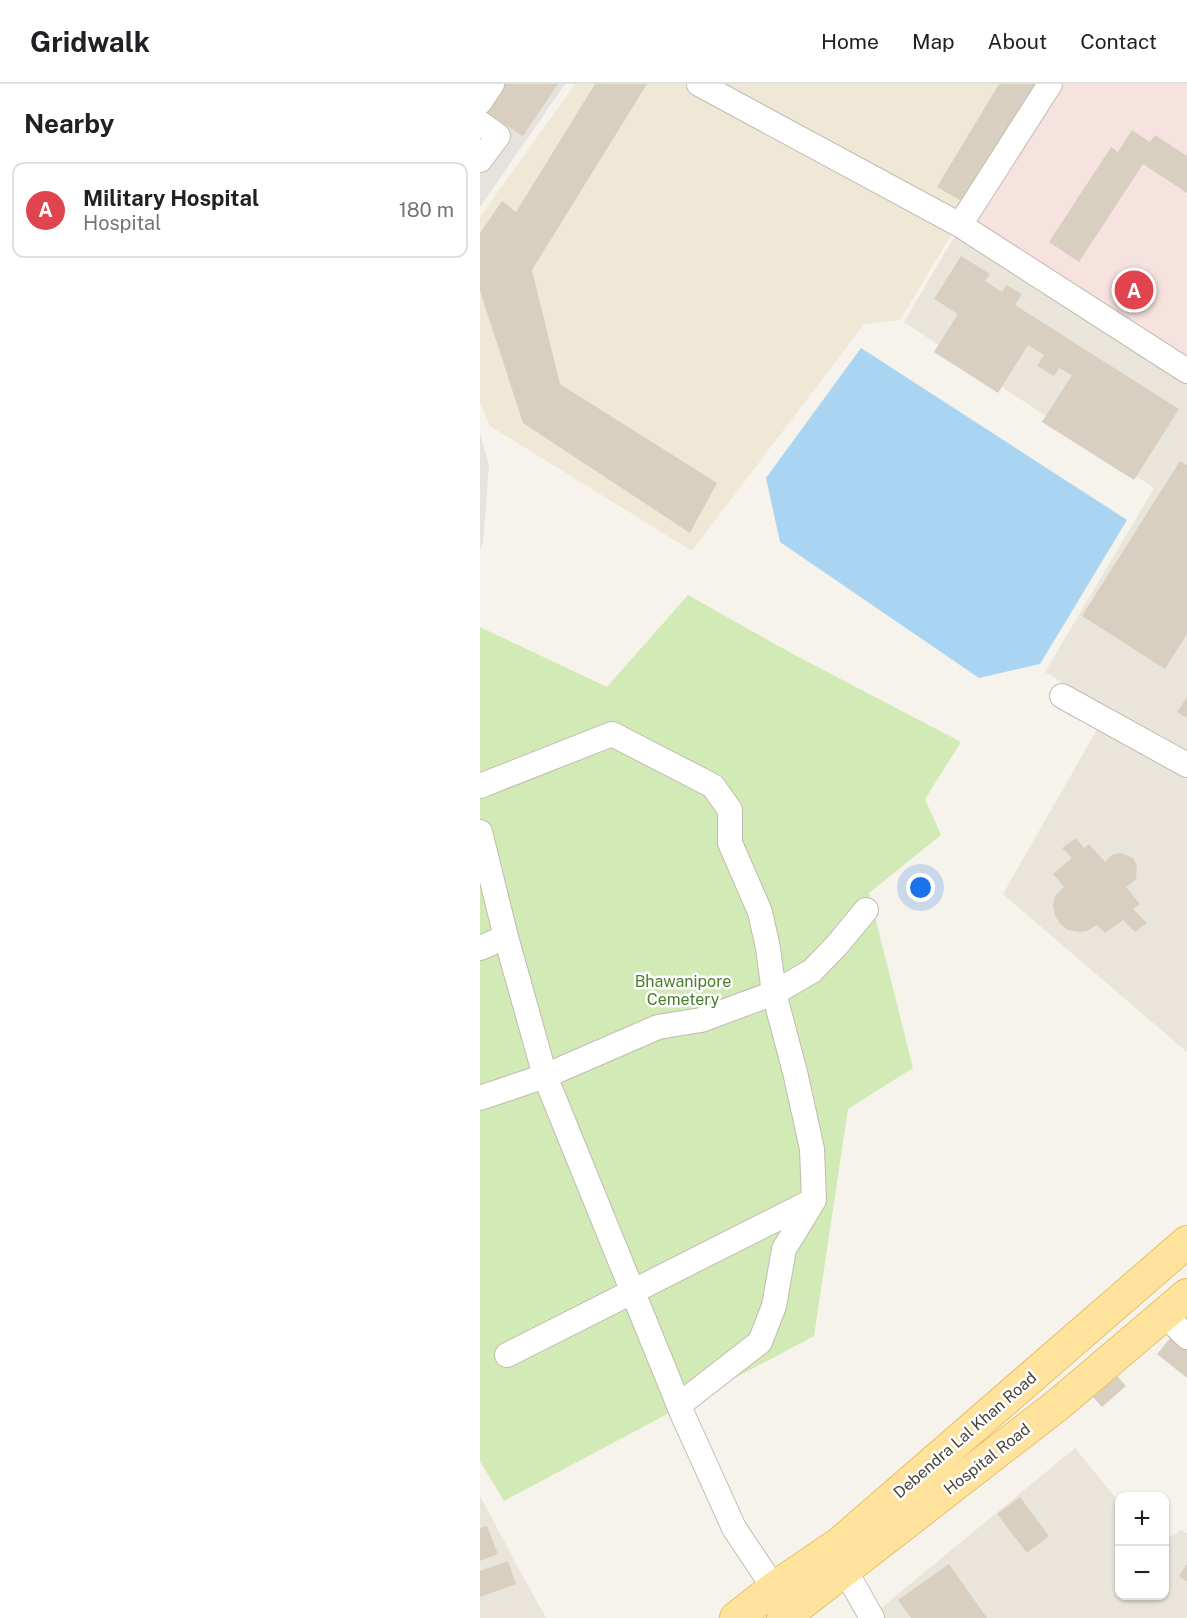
<!DOCTYPE html>
<html lang="en">
<head>
<meta charset="utf-8">
<style>
  :root { --surface:#fff; --page:#f6f6f6; --text:#202124; --muted:#757577; --line:#e0e0e0; --accent:#fc3f1d }
  body { margin:0; font-family:"Public Sans",sans-serif; background:var(--page); color:var(--text) }
  .controls { position:absolute; right:18px; bottom:18px; display:grid; overflow:hidden; border-radius:12px; box-shadow:0 2px 4px #0004 }
  .controls button { width:54px; height:54px; display:grid; place-items:center; padding:0; border:0; border-bottom:2px solid var(--line); background:var(--surface); color:var(--text); font:30px sans-serif }
  .you { position:absolute; left:441px; top:804px; width:21px; height:21px; margin:-15px; border:4px solid #fff; border-radius:50%; background:#1a73e8; box-shadow:0 0 0 9px #1a73e833 }
  .badge { display:grid; place-items:center; width:39px; height:39px; border-radius:50%; background:var(--accent); color:#fff; font-size:20px; font-weight:700 }
  .pin { position:absolute; translate:-50% -50%; border:3px solid #fff; box-shadow:0 2px 6px #0006 }
  .list { margin:0; padding:0; list-style:none }
  h2 { display:flex; justify-content:space-between; align-items:center; height:78px; margin:0; padding:0 24px; font-size:26px }
  h2 small { font-size:20px; font-weight:400; color:var(--muted) }
  .list li { display:grid; grid-template-columns:39px 1fr auto; gap:18px; align-items:center; box-sizing:border-box; height:96px; margin:0 12px 12px; padding:0 12px; border:2px solid var(--line); border-radius:12px }
  .list b { display:block; font-size:22px; white-space:nowrap }
  .list p { margin:0; font-size:20px; white-space:nowrap; color:var(--muted) }
  .list em { font-size:20px; font-style:normal; color:var(--muted) }
  .map { position:relative; flex:none; width:707px; height:1534px; overflow:hidden }
  header { display:flex; align-items:center; gap:36px; box-sizing:border-box; height:84px; padding:0 30px; background:var(--surface); border-bottom:2px solid var(--line) }
  header strong { font-size:28px }
  nav { display:flex; gap:33px; margin-inline-start:auto; font-size:21px }
  main { display:flex }
  aside { flex:1; background:var(--surface) }
  .map>svg:first-child { display:block }
</style>
</head>
<body>
<header>
<strong>Gridwalk</strong>
<nav><a>Home</a><a>Map</a><a>About</a><a>Contact</a></nav>
</header>
<main>
<aside>
<h2>Nearby<small></small></h2>
<ul class="list">
<li><span class="badge" style="background:#e0444e">A</span><div><b>Military Hospital</b><p>Hospital</p></div><em>180 m</em></li>
</ul>
</aside>
<div class="map">
<svg width="707" height="1534" viewBox="0 0 707 1534">
  <rect width="100%" height="100%" fill="#f6f3ec"/>
  <path fill="#eae5da" d="M479,145L707,293V675L565,588L674,404L424,238Z
    M618,644L707,695V968L523,810Z
    M595,1364L639,1418L640,1512H684L685,1456L701,1446L707,1449V1534H389Z
    M0,1412L39,1485L66,1534H0Z"/>
  <path fill="#e6e2dd" d="M0,0H85L0,123Z
    M0,349L9,382L3,459L0,465Z"/>
  <path fill="#efe8d6" d="M95,0H562L420,236L384,240L212,467L10,342L0,318V133Z"/>
  <path fill="#f6e3e0" d="M580,0H707V275L494,136Z"/>
  <path fill="#d2eab5" d="M208,511L311,569L481,658L445,715L461,751L389,809L433,984L368,1025L334,1252L24,1417L0,1377V543L127,603Z"/>
  <path fill="#a9d4f2" d="M381,264L647,436L560,580L499,594L300,458L286,394Z"/>
  <path fill="#d8cfc1" d="M24,0H78L43,52L4,27Z
    M115,0H167L52,186L80,300L237,399L210,449L43,339L0,207V149L22,117L36,128Z
    M519,0H555L485,119L457,103Z
    M652,46L670,58L675,51L707,72V109L663,80L599,178L569,158L631,63L638,68Z
    M481,172L510,190L505,197L522,208L526,201L542,210L535,221L699,325L654,396L562,338L592,291L579,284L574,292L557,282L564,271L548,261L518,309L454,268L478,230L454,215Z
    M700,377L707,381V550L685,585L602,532Z
    M707,613V634L697,628Z
    M596,754L604,764L609,760L625,778L633,770L641,769L653,774L657,781L656,795L646,803L660,820L653,825L667,839L655,848L643,836L625,849L617,841L607,847L598,848L588,846L580,840L575,831L573,822L575,812L584,803L573,790L592,774L582,764Z
    M692,1252L707,1264V1294L677,1270Z
    M630,1284L646,1302L622,1323L606,1305Z
    M540,1413L569,1452L547,1469L517,1430Z
    M7,1442L18,1470L0,1477V1444Z
    M28,1477L36,1500L0,1513V1487Z
    M469,1480L507,1534H431L418,1516Z
    M707,1480V1498L699,1492Z"/>
  <g fill="none" stroke-linecap="round" stroke-linejoin="round">
    <g stroke="#c2bbae" stroke-width="26">
      <path id="minor" d="M219,0L480,141L707,287
        M0,18L12,0
        M0,39L18,52L0,76
        M480,141L570,0
        M582,612L707,681
        M0,702L132,650L233,702L250,726V759L280,828L288,864L294,909L315,988L332,1065L334,1116L304,1165L294,1222L280,1258L199,1321
        M0,748L26,853L65,992L202,1329L254,1444L294,1504
        M0,864L26,853
        M0,1014L65,992L178,943L221,936L294,909L332,887L357,861L386,826
        M685,1231L707,1253
        M27,1271L334,1116
        M365,1486L392,1534"/>
    </g>
    <g stroke="#e6c16a" stroke-width="34">
      <path id="major" d="M256,1534L294,1504L360,1459L707,1158
        M303,1534L580,1319L707,1211"/>
    </g>
    <use href="#minor" stroke="#fff" stroke-width="24"/>
    <use href="#major" stroke="#ffe39c" stroke-width="32"/>
  </g>
  <g text-anchor="middle" dominant-baseline="central" stroke-width="5" stroke-linejoin="round" paint-order="stroke">
    <g font-size="16" fill="#4a7f2a" stroke="#fff">
      <text x="203" y="897">Bhawanipore<tspan x="203" dy="18">Cemetery</tspan></text>
    </g>
    <g font-size="16" fill="#4b4439" stroke="#fff">
      <text transform="translate(485 1351) rotate(-41)">Debendra Lal Khan Road</text>
      <text transform="translate(507 1375) rotate(-38)">Hospital Road</text>
    </g>
  </g>
</svg>
<div class="controls">
<button>+</button>
<button>−</button>
</div>
<div class="you"></div>
<div class="pin badge" style="left:654px;top:206px;background:#e0444e">A</div>
</div>
</main>
</body>
</html>
